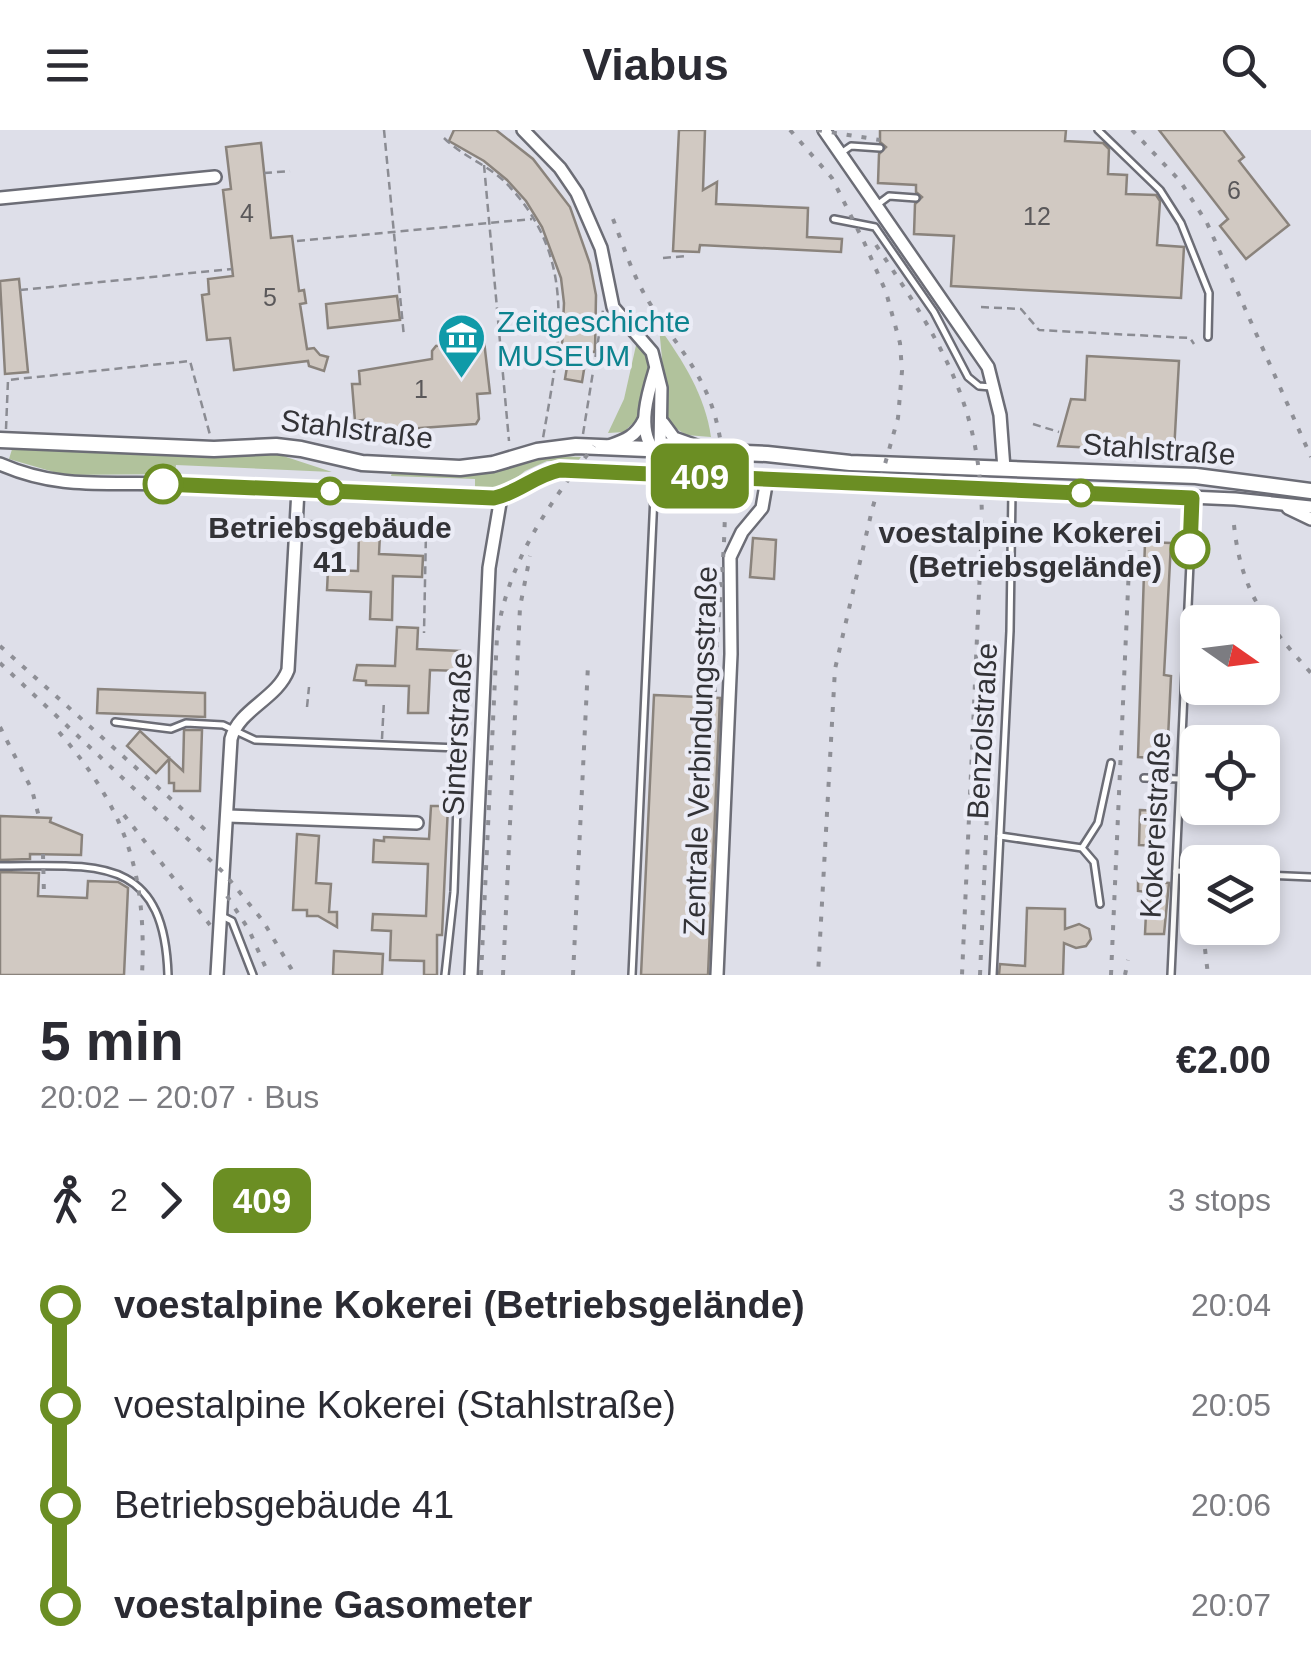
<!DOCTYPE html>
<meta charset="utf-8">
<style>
:root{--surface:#fff;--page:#f7f7f7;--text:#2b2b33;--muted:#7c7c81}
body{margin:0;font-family:Arial,sans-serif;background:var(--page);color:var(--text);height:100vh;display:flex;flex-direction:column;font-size:38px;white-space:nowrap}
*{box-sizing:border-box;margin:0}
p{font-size:32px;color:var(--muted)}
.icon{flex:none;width:55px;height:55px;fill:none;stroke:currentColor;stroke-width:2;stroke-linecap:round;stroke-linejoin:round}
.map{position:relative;height:845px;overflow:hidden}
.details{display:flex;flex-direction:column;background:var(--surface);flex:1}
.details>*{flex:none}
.badge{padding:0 20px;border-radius:15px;font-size:35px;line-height:65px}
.needle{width:65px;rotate:104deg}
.controls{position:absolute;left:1180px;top:475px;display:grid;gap:20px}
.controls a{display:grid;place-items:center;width:100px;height:100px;border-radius:15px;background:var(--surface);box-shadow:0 5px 15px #0003;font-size:50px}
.map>.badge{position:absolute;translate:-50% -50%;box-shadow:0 0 0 5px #fff}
.legs{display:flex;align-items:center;gap:15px;height:110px;padding:0 40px;font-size:32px}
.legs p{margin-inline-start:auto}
.head{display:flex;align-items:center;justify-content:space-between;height:170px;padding:0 40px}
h1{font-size:55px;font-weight:600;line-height:75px}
ul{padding:0 40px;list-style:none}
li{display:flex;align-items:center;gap:35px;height:100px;font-size:38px}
li i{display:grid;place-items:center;width:15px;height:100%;margin:0 12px;background:currentColor}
li i::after{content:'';width:25px;height:25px;margin:-12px;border:8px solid;border-radius:50%;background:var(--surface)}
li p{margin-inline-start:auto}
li:first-child i{background:linear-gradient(#0000 50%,currentColor 0)}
li:last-child i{background:linear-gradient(currentColor 50%,#0000 0)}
header{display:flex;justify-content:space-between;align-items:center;height:130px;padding:0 40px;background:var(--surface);font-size:45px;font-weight:600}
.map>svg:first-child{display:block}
.green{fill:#b1c29c}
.building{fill:#d1c9c2;stroke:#8a837c;stroke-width:2.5}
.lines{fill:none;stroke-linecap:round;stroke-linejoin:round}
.service-casing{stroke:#6c6d76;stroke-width:10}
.minor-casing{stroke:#6c6d76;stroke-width:16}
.tertiary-casing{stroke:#6c6d76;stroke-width:19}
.path{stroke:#8b8c93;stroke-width:2.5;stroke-dasharray:8 5;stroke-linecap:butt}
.service{stroke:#fff;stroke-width:5}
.minor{stroke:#fff;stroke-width:11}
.tertiary{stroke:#fff;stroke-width:14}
.rail{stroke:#8e8f96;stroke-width:4;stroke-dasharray:5 10;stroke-linecap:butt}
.line-1-casing{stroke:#fff;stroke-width:22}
.line-1{stroke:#6b8e23;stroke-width:15}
.stop-1-dot{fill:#fff;stroke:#6b8e23;stroke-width:5}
.labels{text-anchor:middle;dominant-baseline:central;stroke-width:8;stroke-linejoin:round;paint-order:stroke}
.number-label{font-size:25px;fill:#5a585a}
.culture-label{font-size:30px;fill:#0d838f;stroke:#ebecf6;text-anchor:start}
.street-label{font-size:30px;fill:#333337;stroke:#ebecf6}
.stop-label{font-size:30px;font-weight:bold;fill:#333337;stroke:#ebecf6}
</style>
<header><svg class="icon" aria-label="menu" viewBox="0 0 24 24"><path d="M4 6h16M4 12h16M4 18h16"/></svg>Viabus<svg class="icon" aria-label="search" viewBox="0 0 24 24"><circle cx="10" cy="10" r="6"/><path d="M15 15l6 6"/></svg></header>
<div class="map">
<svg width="1311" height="845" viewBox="0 0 1311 845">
<rect width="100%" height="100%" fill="#dedfe9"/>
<g class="green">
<path d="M659,197c24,34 46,68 52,110l-25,-2 -18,-12z"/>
<path d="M637,211l12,22 -12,63 -5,-2 -8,8 -16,1 16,-34z"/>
<path d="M13,316l258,6 61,20 -156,-7 -1,9 -111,1 -55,-16z"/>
<path d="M551,326l30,1 -3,4h-31l-22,10 -16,13 -12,3h-22v-8l-84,-3 1,-4 79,3z"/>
</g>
<g class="building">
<path d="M454,0h42l37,29 37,48 20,57 6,31 -1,57 -8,-1 -5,31 -17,-3 5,-30 -8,-2 2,-44 -3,-25 -19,-51 -16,-26 -19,-21 -23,-19 -35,-20z"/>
<path d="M679,0h26l-2,60 14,-8 -1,22 92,4 -1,29 35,2 -1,13 -141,-7 -1,7 -26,-1z"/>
<path d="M880,0h186l-1,11 38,2 6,6 -1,25 19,1 -1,19 30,1 4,6 -3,44 27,2 -3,51 -230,-12 3,-50 -40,-2 1,-30 7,-7 -6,-5v-7l-38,-2 1,-29 7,-7 -6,-5z"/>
<path d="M1159,0h64l21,27 -5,4 50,64 -43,34 -26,-33 8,-7z"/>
<path d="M261,13l10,95 21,-2 7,55 5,-1 2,13 -6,1 7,45 7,-1 6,7 8,2 -4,14 -15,-5 -1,-5 -74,9 -4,-32 -23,2 -5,-45 7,-1 -1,-15 25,-3 -10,-86 8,-1 -5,-42z"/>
<path d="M19,149l9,93 -23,2 -5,-93z"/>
<path d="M397,166l3,24 -72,8 -2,-24z"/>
<path d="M484,211l6,52 -13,1 2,25 -3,5 -111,8 -1,-12 -9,1 -3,-37h8l-1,-13 73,-12v-8l4,-5z"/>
<path d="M1087,226l92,5 -5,91 -116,-6 13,-47 14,1z"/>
<path d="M359,404h21l-1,20 44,2 -1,21 -29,-1 -1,44 -22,-1 1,-27 -44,-2 1,-20 30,1z"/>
<path d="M753,408l23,2 -2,39 -24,-2z"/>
<path d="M1145,412l26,1 -7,132 7,1 -4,83 -29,-2z"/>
<path d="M397,497l21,1 -1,21 43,2v20l-30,-1 -2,43h-20l1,-27 -43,-1v-4l-12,-1 3,-15 38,1z"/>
<path d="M98,559l107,4v24l-108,-4z"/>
<path d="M654,565l66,3 -12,277h-67z"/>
<path d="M184,600h18l-2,61h-26v-8h-5v-24l-13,14 -29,-27 13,-15 43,40z"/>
<path d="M431,676h17l-6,129h-5v40h-13v-14l-34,-1 1,-29 -19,-1 1,-16 53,2 2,-52 -55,-2 1,-22 10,1v-4l45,2z"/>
<path d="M1140,680l21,1 -1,35 -21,-1z"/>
<path d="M0,686l51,2 -1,4 32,13 -1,20 -51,-1v5l-30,1z"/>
<path d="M297,704l22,2 -3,47 15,1 -2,28h8v15l-19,-11h-11v-6h-14z"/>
<path d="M0,742l39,1 -1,23 49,2 1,-17 30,1 10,6 -4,87h-124z"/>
<path d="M1138,751l31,2 -5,51h-19l2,-42 -9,-1z"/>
<path d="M1027,778l38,1v20l14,-5 10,5 2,10 -5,7 -10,2 -12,-5 -1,32h-64l1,-11 25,2z"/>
<path d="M334,821l49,3 -1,21h-49z"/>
</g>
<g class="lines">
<defs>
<g id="service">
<path d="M1098,0l62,60 21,33 28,70 -1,44"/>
<path d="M841,23l10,-7 29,2"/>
<path d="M877,75l12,-9 27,2"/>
<path d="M834,89l41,8 59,85 34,65 11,9 12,1"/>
<path d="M115,592l56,7 15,-6 37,2 32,15 204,8 -5,144 -9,83"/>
<path d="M1144,648l36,1"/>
<path d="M1000,706l82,12 12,14 6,42"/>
<path d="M1082,718l16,-25 13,-60"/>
<path d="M0,736c95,0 164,-13 168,109"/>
<path d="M1176,741l22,1"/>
<path d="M1262,745l49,2"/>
<path d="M224,787l8,4 21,54"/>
<path d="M632,845l23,-501"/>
<path d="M993,845l17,-344 2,-141"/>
<path d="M1171,845l22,-477"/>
</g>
<g id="minor">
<path d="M523,0l37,38 17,25 24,55 12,59 39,45 9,36 -1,61"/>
<path d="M824,0l164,237 12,48 4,54"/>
<path d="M0,68l215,-21"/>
<path d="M663,293l11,15 31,11"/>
<path d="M609,316c17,-6 27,-10 35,-26"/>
<path d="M653,319c-16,-21 -5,-56 2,-79"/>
<path d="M0,334c62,27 108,17 173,20 104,5 209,10 313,15 28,-2 47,-23 74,-29l675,29 76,8"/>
<path d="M1288,378l23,11"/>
<path d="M228,686l189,7"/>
<path d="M217,845l14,-236c8,-30 46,-40 57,-69l10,-180"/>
<path d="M471,845l18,-407 12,-71"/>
<path d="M717,845l14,-321 -1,-97 12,-25 20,-24 5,-29"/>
</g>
<path id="tertiary" d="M0,310l214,9 62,-3 25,3 61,14 98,5 33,-4 44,-13 39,-5 191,8 83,9 346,13 115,15"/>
</defs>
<use href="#service" class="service-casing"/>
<use href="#minor" class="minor-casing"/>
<use href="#tertiary" class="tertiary-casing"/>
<g class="path">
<path d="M384,0l20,207"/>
<path d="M444,8c18,18 44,27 62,45 74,76 53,162 37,255"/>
<path d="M484,35l25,276"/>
<path d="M264,43l26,-2"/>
<path d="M297,111l235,-22"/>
<path d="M663,128l24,-2"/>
<path d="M20,160l212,-21"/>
<path d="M981,177l40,2 18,21 151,8 4,6"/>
<path d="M1033,294l26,8"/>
<path d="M6,299l2,-49 182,-19 20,74"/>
<path d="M583,304l20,-124"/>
<path d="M307,391l109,4 10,6 -2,102"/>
<path d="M307,577l2,-20"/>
<path d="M382,609l2,-39"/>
</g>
<use href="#service" class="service"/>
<use href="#minor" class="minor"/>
<use href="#tertiary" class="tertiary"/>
<g class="rail">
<path d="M790,0l42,48 32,64 22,50 14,51 2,28 -4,47 -26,92 -37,159 -17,306"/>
<path d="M817,0l63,10"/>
<path d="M1132,0l48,51 27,42 104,234"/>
<path d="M613,89c10,26 19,54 33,78 21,36 49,65 64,104 31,80 4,209 5,297"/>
<path d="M876,115c65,97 106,159 106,280l-20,450"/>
<path d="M1234,395c7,68 33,99 77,148"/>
<path d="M0,516l210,188"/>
<path d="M0,533l224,210 39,48 32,54"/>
<path d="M0,597l32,63 7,27"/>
<path d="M59,602c67,78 88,141 83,243"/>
<path d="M124,685l86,110"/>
<path d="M43,724l1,42"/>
<path d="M227,766l22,34 20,45"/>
<path d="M1205,819l3,26"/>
<path d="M481,845l16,-339c11,-75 51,-131 97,-190"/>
<path d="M503,845l17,-368 10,-51"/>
<path d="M573,845l15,-310"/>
<path d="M980,845l12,-278 -3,-57"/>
<path d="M1111,845l19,-431"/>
<path d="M1125,845l3,-15"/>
</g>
</g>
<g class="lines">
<defs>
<path id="line-1" d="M163,354l331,14c24,-5 41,-23 66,-28l632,28 -2,51"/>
</defs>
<use href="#line-1" class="line-1-casing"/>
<use href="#line-1" class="line-1"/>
</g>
<defs>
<symbol id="museum-pin" viewBox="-11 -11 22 30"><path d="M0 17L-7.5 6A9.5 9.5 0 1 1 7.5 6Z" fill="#0f9aa8" stroke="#ebecf6"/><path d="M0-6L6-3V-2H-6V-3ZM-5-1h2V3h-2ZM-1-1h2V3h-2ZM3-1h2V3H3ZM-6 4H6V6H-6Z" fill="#fff"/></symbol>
</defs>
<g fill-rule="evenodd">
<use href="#museum-pin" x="434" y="180" width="55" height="75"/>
</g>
<g class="stop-1-dot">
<circle cx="163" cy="354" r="18"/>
<circle cx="330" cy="361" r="12"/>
<circle cx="1081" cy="363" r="12"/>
<circle cx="1190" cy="419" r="18"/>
</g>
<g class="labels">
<g class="number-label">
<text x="1234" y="60">6</text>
<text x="247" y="83">4</text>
<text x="1037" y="86">12</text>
<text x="270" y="167">5</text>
<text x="421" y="259">1</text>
</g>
<g class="culture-label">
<text x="497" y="191">Zeitgeschichte<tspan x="497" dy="34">MUSEUM</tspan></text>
</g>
<g class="street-label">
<text transform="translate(357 299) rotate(7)">Stahlstraße</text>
<text transform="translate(1159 319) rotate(4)">Stahlstraße</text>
<text transform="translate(982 601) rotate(-87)">Benzolstraße</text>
<text transform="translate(457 604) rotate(-87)">Sinterstraße</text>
<text transform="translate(700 621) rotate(-88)">Zentrale Verbindungsstraße</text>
<text transform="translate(1155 695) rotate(-87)">Kokereistraße</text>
</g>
<g class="stop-label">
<text x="330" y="397">Betriebsgebäude<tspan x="330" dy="34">41</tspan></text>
<text x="1162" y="402" text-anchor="end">voestalpine Kokerei<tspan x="1162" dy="34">(Betriebsgelände)</tspan></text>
</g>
</g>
</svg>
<div class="controls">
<a><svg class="needle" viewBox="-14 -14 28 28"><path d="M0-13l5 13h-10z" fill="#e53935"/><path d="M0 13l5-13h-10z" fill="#7c7c81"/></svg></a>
<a><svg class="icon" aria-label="locate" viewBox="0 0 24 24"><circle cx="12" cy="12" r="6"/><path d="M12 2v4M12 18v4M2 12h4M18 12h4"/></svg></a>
<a><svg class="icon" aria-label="layers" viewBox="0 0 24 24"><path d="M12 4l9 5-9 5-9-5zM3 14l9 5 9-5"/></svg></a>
</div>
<b class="badge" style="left:700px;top:346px;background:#6b8e23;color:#fff">409</b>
</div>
<section class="details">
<div class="head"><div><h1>5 min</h1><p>20:02 – 20:07 · Bus</p></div><b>€2.00</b></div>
<div class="legs"><svg class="icon" aria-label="walk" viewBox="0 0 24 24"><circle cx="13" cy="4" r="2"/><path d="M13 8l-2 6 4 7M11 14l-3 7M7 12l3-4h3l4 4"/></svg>2<svg class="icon" aria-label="forward" viewBox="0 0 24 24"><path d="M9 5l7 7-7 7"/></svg><b class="badge" style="background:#6b8e23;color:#fff">409</b><p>3 stops</p></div>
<ul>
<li><i style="color:#6b8e23"></i><b>voestalpine Kokerei (Betriebsgelände)</b><p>20:04</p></li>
<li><i style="color:#6b8e23"></i><span>voestalpine Kokerei (Stahlstraße)</span><p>20:05</p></li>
<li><i style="color:#6b8e23"></i><span>Betriebsgebäude 41</span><p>20:06</p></li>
<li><i style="color:#6b8e23"></i><b>voestalpine Gasometer</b><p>20:07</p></li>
</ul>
</section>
